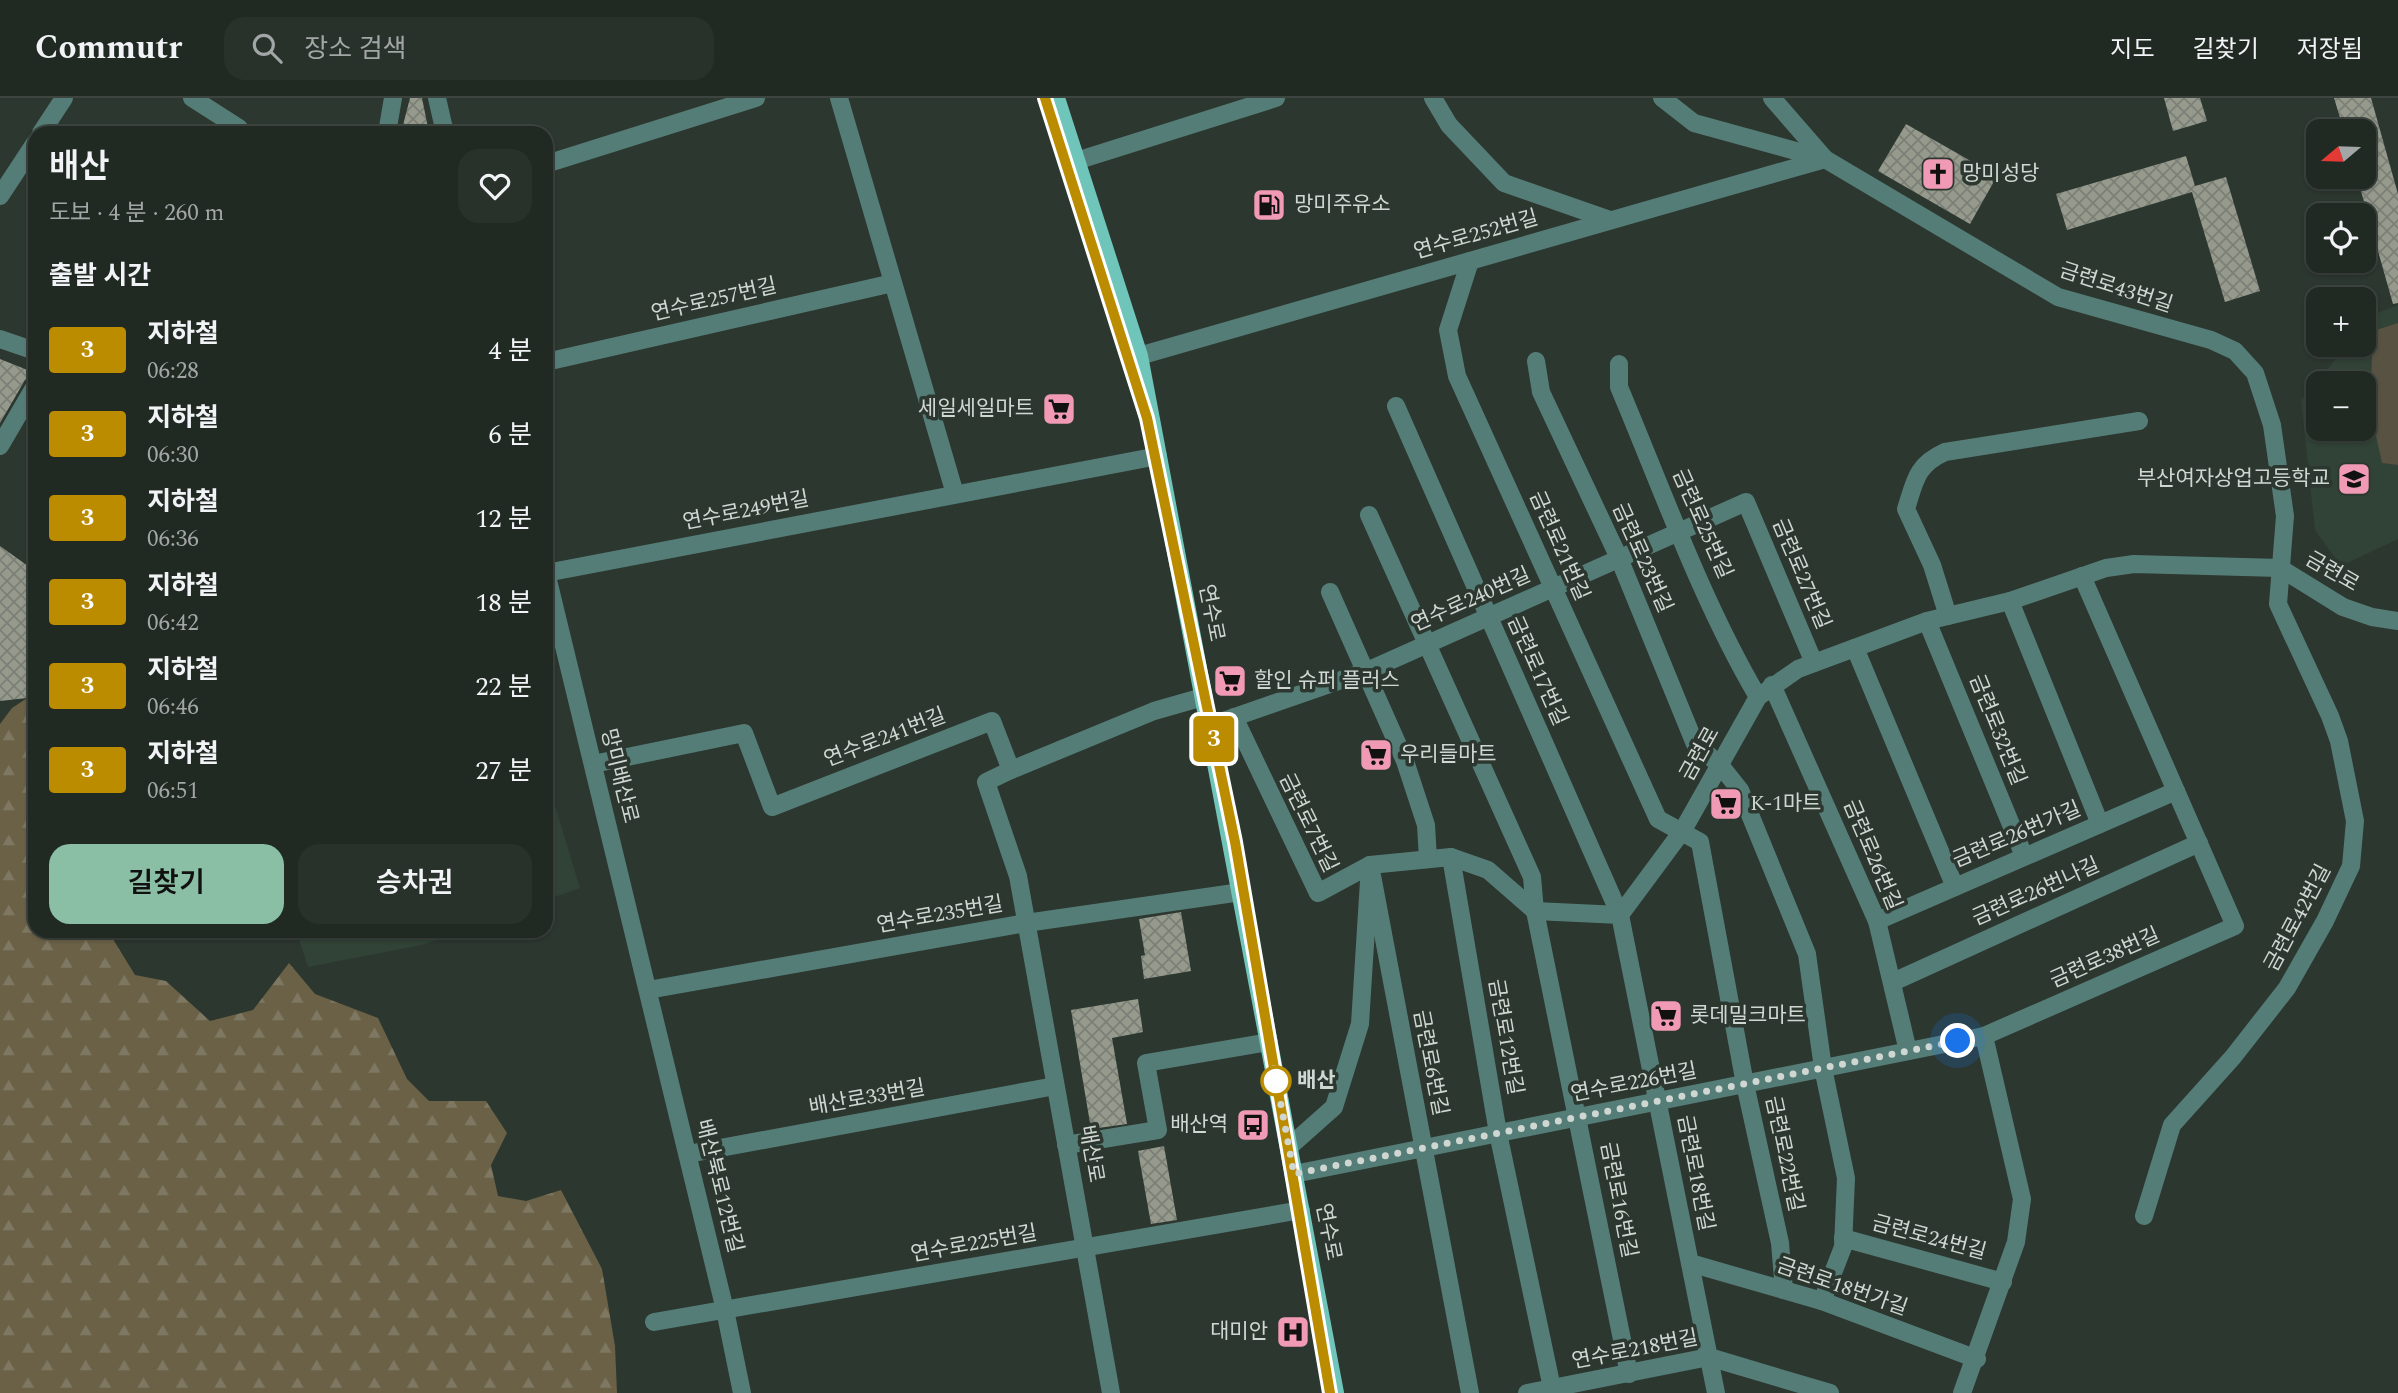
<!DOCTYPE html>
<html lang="ko">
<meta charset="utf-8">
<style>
:root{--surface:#212923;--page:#29312b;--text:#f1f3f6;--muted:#a2a6a6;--line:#3e4541;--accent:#8abfa5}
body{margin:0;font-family:Spectral,"Noto Sans KR",serif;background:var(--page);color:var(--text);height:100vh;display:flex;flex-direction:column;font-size:26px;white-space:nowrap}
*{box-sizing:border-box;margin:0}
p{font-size:23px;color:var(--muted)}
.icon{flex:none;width:38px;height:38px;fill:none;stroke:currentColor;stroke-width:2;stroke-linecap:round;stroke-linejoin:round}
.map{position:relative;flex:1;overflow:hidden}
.details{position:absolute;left:28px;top:28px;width:525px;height:812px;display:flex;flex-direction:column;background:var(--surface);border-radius:21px;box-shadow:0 2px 5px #0004,0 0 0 2px var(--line)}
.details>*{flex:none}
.badge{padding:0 14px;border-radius:5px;font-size:24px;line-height:46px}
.needle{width:46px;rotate:251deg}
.tools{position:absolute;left:2306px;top:21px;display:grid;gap:14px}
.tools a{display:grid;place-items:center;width:70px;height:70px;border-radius:14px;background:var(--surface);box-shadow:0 2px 5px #0004,0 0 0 2px var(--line);font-size:35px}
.you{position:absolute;width:35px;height:35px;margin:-18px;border:5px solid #fff;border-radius:50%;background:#1a73e8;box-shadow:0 0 0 10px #1a73e833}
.map>.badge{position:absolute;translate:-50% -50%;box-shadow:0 0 0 4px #fff}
h2{padding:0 21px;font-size:26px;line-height:63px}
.round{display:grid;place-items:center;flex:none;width:74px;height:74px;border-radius:21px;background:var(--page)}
.head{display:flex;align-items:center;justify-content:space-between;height:119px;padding:0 21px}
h1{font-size:33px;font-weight:600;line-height:52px}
.button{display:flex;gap:14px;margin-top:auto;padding:14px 21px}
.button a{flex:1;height:80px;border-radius:21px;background:var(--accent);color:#111;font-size:28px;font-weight:600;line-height:80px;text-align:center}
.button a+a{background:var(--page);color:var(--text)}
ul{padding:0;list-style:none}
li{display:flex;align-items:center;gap:21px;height:84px;padding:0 21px}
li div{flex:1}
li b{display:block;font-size:26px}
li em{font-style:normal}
li .badge{min-width:77px;font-weight:700;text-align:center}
header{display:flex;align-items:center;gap:42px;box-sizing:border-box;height:98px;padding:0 35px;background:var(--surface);border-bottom:2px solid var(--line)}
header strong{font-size:33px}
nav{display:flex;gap:38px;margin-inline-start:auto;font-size:24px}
.search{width:490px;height:63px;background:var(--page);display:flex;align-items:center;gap:18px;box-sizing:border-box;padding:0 24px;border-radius:21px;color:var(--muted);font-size:26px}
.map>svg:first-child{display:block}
.built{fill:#314236;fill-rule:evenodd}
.green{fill:#575242}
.forest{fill:url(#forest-firs)}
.building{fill:url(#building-cross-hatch)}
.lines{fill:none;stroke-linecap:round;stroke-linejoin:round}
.minor{stroke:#557d77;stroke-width:18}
.major{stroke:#6fc5b9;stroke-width:18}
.line-casing{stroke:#fff;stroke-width:16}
.line{stroke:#bb8c00;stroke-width:10}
.walk{stroke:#d0d7d2;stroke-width:7;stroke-dasharray:0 12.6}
.stop-dot{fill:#fff;stroke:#bb8c00;stroke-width:3.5}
.labels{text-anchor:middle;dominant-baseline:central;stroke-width:7;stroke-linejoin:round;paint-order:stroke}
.poi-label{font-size:21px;fill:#d0d7d2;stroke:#2c372f;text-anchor:start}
.street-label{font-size:21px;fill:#d0d7d2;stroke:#2c372f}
.stop-label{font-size:21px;font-weight:bold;fill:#d0d7d2;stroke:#2c372f;text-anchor:start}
</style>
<header>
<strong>Commutr</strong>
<div class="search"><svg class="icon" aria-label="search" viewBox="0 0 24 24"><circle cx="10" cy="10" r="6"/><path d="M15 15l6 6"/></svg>장소 검색</div>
<nav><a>지도</a><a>길찾기</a><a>저장됨</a></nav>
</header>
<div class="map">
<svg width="2398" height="1295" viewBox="0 0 2398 1295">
<defs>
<pattern id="forest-firs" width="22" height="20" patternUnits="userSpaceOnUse" patternTransform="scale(1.75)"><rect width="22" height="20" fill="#6a6147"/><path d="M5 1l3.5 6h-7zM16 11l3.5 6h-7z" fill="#7e7761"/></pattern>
<pattern id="building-cross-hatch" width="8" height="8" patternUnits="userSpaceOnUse" patternTransform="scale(1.75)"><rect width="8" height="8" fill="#959a8d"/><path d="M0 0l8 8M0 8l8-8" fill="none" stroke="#7b7f76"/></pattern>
</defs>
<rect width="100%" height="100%" fill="#2c372f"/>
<g class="built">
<path d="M2398,207v234l-57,27 -26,-36 -14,-130 47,-55h16v-19l9,-11zM2319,285h45v46h-45z"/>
<path d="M546,678l34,112 -34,12z"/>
<path d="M296,833h164l-38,14 -114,22z"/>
</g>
<path class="green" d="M2398,225v142l-16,-2 -12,-55 3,-77z"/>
<path class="forest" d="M35,595v238h73l27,44 31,6 44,40 43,-11 36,-47 26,31 63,24 29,61 22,22h57l21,32 -16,32 7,31 28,5 35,-11 41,79 13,77 2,47h-617v-669l12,-16z"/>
<g class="building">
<path d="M410,0h12l7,35h-28z"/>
<path d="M2164,0h36l7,23 -34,10z"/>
<path d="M2334,0h37l27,96v109l-5,1 -36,-127h7v-46h-20z"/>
<path d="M1906,26l91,52 -27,48 -92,-53z"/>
<path d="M2186,58l9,30 31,-9 34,114 -35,11 -33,-110 -125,38 -11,-36z"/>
<path d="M0,261l35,14 -10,7 -25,43z"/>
<path d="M0,448l35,25v122l-8,5 -27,3z"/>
<path d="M1181,814l10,59 -47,8 -3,-23 4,-1 -6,-36z"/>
<path d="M1138,901l5,33 -31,6 15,86 -36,5 -20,-119z"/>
<path d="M1164,1048l13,74 -26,4 -13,-73z"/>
</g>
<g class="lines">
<g class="minor">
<path d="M192,0l47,30"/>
<path d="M437,0l8,35"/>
<path d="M839,0l116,396"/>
<path d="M1433,0l16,27 55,58 106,37"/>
<path d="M1662,0l32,25 131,36"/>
<path d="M1772,0l53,61 233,138 153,43 24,11 20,22 17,52 13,91 -7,88 52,112 9,25 16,80 -4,45 -26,55 -38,67 -54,69 -61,68 -28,91"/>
<path d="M41,35l23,-35"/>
<path d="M387,35l6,-35"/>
<path d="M1076,63l200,-63"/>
<path d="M546,66l210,-66"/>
<path d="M0,98l35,-53"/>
<path d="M1470,163l-22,69 9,46 201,443 42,23 45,242 35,159 4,47"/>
<path d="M0,241l35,12"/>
<path d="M1139,258l686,-197"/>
<path d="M1536,263l5,31 78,166 76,186 25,21 20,25 67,164 16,114 23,110 -3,69 -21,54"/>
<path d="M546,264l347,-79"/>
<path d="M1619,266v23c43,102 83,215 139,310"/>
<path d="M1396,308l224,509 96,478"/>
<path d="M0,348l35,-60"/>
<path d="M1369,417l163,362 3,34 94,463"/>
<path d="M546,474l179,738 17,83"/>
<path d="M546,475l612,-117"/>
<path d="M1330,494l75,169 21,64 2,34"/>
<path d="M2010,503l90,223"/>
<path d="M1948,518l-16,-51 -26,-56c9,-28 10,-44 39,-57l194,-31"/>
<path d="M1927,523l97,235"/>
<path d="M1855,550l100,239"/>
<path d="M1772,587l105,236 31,130"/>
<path d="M1234,619l84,176 52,-28 100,528"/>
<path d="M1209,628l158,-55 379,-169 68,161"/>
<path d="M593,666l151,-31 28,74 220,-86 19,49 143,-59 49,-14"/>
<path d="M1011,672l-25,12 32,94 93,517"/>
<path d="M1451,759l47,276 54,255"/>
<path d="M1877,823l299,-130"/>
<path d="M1893,884l306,-139"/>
<path d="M648,892l378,-67 215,-31"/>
<path d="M1066,1047l92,-15 -12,-67 123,-21"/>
<path d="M1289,1049l45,-40 26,-83 10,-159 81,-8 37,13 47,41 85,4 63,-85 75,-133 40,-28 129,-48 83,-20 96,-33 28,-4 146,4 63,39 29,10 26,4"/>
<path d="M688,1056l367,-68"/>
<path d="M1294,1076l690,-138"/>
<path d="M1843,1140l160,44"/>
<path d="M1690,1165l132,38 155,58"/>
<path d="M654,1224l647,-112"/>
<path d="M1527,1295l182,-36 121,36"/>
<path d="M1962,1295l54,-151 6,-43 -38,-163 251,-110 -153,-350"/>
</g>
<path class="major" d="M1056,0l83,258 196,1037"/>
</g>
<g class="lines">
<defs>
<path id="line" d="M1045,0l102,320 88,424 95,551"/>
</defs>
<use href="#line" class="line-casing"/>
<use href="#line" class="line"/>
<path class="walk" d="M1276,983l-2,-13 20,106 664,-133"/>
</g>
<defs>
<symbol id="church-square" viewBox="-11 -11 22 22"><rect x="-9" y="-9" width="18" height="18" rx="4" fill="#f09ab5" stroke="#2c372f"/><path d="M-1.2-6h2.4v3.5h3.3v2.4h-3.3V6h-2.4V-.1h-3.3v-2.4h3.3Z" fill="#111"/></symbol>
<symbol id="fuel-square" viewBox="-11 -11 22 22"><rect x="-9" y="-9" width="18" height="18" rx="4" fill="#f09ab5" stroke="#2c372f"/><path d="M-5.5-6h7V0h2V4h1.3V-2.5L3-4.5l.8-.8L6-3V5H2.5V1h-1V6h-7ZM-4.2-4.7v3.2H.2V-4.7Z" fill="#111"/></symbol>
<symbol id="supermarket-square" viewBox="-11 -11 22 22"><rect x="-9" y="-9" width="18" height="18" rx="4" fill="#f09ab5" stroke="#2c372f"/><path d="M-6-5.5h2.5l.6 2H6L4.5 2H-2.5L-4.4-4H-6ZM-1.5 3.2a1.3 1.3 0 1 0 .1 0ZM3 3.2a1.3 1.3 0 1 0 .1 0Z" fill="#111"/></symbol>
<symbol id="school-square" viewBox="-11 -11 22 22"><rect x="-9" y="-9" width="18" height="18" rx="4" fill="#f09ab5" stroke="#2c372f"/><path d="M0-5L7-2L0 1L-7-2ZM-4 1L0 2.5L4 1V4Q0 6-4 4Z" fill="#111"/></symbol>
<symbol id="bus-square" viewBox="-11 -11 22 22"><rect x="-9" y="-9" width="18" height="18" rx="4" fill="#f09ab5" stroke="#2c372f"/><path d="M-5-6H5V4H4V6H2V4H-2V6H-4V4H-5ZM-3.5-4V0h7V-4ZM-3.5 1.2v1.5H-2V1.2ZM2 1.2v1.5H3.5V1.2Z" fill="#111"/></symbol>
<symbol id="hospital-square" viewBox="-11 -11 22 22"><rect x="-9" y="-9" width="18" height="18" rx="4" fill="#f09ab5" stroke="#2c372f"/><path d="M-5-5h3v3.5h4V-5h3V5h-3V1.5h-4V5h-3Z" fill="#111"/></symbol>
</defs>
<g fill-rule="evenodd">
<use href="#church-square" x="1919" y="57" width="38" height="38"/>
<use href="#fuel-square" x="1250" y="88" width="38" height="38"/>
<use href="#supermarket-square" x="1040" y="292" width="38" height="38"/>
<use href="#school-square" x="2335" y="362" width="38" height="38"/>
<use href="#supermarket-square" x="1211" y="564" width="38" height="38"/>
<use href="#supermarket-square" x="1357" y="638" width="38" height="38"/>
<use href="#supermarket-square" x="1707" y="687" width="38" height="38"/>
<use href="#supermarket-square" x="1647" y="899" width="38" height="38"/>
<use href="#bus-square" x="1234" y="1008" width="38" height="38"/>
<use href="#hospital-square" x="1274" y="1215" width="38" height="38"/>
</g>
<circle class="stop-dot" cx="1276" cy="983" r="14"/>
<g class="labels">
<g class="poi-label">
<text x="1962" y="76">망미성당</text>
<text x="1294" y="107">망미주유소</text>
<text x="1034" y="311" text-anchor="end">세일세일마트</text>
<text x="2330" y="381" text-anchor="end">부산여자상업고등학교</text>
<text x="1254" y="583">할인 슈퍼 플러스</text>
<text x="1400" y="657">우리들마트</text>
<text x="1750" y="706">K-1마트</text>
<text x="1690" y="918">롯데밀크마트</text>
<text x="1228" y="1027" text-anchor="end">배산역</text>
<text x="1268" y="1234" text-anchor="end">대미안</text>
</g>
<g class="street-label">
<text transform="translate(1476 137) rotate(-16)">연수로252번길</text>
<text transform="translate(2116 190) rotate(18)">금련로43번길</text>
<text transform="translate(714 202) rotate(-13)">연수로257번길</text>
<text transform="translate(746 413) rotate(-11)">연수로249번길</text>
<text transform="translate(1702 426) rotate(66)">금련로25번길</text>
<text transform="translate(1559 448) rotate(66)">금련로21번길</text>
<text transform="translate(1642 460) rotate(66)">금련로23번길</text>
<text transform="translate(2332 474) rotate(30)">금련로</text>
<text transform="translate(1801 476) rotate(67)">금련로27번길</text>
<text transform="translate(1471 502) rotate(-24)">연수로240번길</text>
<text transform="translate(1211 515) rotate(79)">연수로</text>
<text transform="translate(1537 573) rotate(66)">금련로17번길</text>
<text transform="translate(1997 632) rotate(68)">금련로32번길</text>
<text transform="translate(885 640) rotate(-21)">연수로241번길</text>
<text transform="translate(1700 656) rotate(-61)">금련로</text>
<text transform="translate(619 678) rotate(76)">망미배산로</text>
<text transform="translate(1308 725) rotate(64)">금련로7번길</text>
<text transform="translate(2017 737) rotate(-23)">금련로26번가길</text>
<text transform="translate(1872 757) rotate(67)">금련로26번길</text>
<text transform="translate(2036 794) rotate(-24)">금련로26번나길</text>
<text transform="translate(940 817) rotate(-10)">연수로235번길</text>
<text transform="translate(2298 820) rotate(-62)">금련로42번길</text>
<text transform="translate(2105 860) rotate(-24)">금련로38번길</text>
<text transform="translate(1505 939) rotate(80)">금련로12번길</text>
<text transform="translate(1430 965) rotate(79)">금련로6번길</text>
<text transform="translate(1634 985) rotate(-11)">연수로226번길</text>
<text transform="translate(867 1000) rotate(-10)">배산로33번길</text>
<text transform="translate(1091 1056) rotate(80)">배산로</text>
<text transform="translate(1784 1056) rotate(78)">금련로22번길</text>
<text transform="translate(1695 1075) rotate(79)">금련로18번길</text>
<text transform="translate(719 1088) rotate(76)">배산북로12번길</text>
<text transform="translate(1618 1102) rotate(79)">금련로16번길</text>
<text transform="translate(1328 1134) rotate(79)">연수로</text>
<text transform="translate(1929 1140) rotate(15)">금련로24번길</text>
<text transform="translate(974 1146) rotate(-10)">연수로225번길</text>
<text transform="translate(1842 1189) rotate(19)">금련로18번가길</text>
<text transform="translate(1635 1252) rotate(-11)">연수로218번길</text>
</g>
<g class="stop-label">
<text x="1297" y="983">배산</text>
</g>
</g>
</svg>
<div class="tools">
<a><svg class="needle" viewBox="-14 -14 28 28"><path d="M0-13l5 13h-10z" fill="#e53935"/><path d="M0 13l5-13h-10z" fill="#a2a6a6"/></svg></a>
<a><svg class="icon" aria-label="locate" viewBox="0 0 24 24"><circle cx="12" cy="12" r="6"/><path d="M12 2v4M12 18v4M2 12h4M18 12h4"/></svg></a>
<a>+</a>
<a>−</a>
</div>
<div class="you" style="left:1958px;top:943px"></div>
<b class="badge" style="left:1214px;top:641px;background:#bb8c00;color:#fff">3</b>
<section class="details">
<div class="head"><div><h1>배산</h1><p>도보 · 4 분 · 260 m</p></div><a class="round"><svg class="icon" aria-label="heart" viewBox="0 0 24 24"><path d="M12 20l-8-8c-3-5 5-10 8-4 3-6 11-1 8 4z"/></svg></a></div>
<h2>출발 시간</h2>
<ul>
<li><span class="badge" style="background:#bb8c00;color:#fff">3</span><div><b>지하철</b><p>06:28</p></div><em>4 분</em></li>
<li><span class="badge" style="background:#bb8c00;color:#fff">3</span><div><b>지하철</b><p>06:30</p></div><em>6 분</em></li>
<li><span class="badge" style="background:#bb8c00;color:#fff">3</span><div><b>지하철</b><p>06:36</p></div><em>12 분</em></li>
<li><span class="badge" style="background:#bb8c00;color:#fff">3</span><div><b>지하철</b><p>06:42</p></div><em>18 분</em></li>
<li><span class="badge" style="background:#bb8c00;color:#fff">3</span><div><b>지하철</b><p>06:46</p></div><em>22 분</em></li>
<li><span class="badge" style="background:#bb8c00;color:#fff">3</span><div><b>지하철</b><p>06:51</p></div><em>27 분</em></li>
</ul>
<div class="button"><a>길찾기</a><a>승차권</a></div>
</section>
</div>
